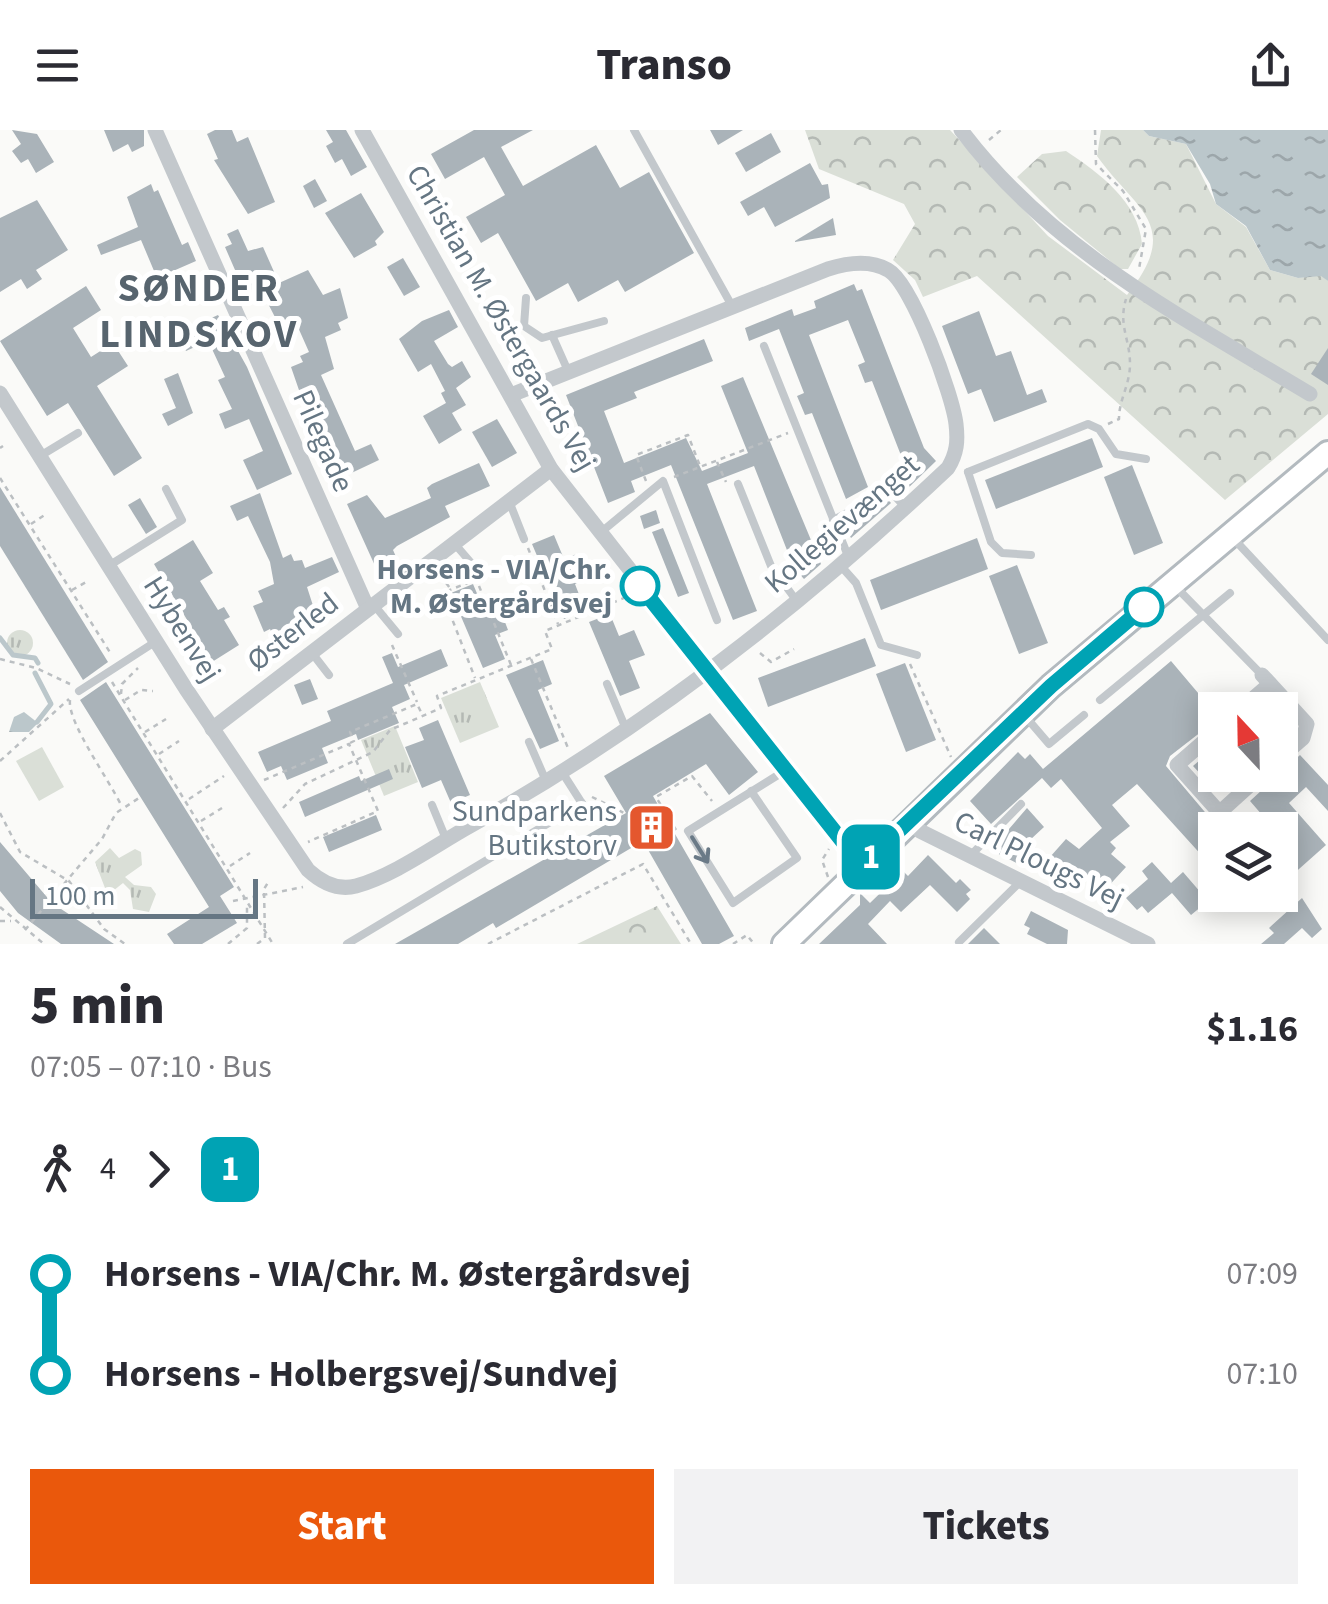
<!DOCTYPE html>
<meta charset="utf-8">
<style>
:root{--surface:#fff;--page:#f2f2f3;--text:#2b2b33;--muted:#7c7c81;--accent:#ea580c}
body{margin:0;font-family:"Source Sans 3",sans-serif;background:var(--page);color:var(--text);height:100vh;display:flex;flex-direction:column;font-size:38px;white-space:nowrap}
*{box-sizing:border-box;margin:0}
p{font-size:32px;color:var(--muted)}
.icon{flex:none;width:55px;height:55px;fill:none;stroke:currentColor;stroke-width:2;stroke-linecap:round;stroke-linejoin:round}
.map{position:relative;height:814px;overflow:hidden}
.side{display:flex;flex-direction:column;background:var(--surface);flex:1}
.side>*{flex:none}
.badge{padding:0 20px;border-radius:15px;font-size:35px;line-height:65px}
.needle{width:65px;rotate:338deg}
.buttons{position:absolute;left:1198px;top:562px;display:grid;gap:20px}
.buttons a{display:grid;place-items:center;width:100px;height:100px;border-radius:0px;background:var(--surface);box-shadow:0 5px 25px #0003;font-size:50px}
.scale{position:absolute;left:30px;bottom:25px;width:228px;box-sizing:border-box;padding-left:10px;border:5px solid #657683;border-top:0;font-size:28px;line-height:35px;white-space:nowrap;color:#657683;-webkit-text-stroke:8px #fff;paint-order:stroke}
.map>.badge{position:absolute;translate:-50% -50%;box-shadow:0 0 0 5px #fff}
.legs{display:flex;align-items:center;gap:15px;height:110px;padding:0 30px;font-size:32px}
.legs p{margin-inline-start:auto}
.overview{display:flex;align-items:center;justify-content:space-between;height:170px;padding:0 30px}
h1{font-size:55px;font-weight:800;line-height:75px}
.cta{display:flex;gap:20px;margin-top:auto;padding:20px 30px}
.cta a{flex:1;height:115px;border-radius:0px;background:var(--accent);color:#fff;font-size:40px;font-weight:800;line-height:115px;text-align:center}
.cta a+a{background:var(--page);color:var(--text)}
ul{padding:0 30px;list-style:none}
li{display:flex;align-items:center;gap:35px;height:100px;font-size:38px}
li i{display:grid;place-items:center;width:15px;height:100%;margin:0 12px;background:currentColor}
li i::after{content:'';width:25px;height:25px;margin:-12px;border:8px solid;border-radius:50%;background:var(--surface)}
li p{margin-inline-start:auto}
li:first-child i{background:linear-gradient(#0000 50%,currentColor 0)}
li:last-child i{background:linear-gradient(currentColor 50%,#0000 0)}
header{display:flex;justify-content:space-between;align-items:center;height:130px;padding:0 30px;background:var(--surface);font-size:45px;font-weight:800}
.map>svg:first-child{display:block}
.grass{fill:url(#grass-tufts)}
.forest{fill:url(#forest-crowns)}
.pitch{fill:#dadfd7}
.water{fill:url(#water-ripples)}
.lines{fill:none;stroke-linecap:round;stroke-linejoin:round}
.stream{stroke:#bbc7cb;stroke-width:5}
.building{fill:#aab3b9}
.secondary-casing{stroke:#b3babf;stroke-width:28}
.path{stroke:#bbbfc2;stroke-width:2.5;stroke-dasharray:5 5;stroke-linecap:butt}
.service{stroke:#c3c8cc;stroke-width:8}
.minor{stroke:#c3c8cc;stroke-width:15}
.secondary{stroke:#fff;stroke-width:22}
.oneway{stroke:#6a7a87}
.line-1-casing{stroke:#fff;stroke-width:22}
.line-1{stroke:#00a3b4;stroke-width:15}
.stop-1-dot{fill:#fff;stroke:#00a3b4;stroke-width:5}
.labels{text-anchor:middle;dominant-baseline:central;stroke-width:10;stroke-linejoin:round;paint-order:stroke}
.street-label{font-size:30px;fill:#657683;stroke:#fff}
.stop-label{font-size:30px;font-weight:bold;fill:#657683;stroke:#fff;text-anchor:end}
.poi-label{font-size:30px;fill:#657683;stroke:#fff;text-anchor:end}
.district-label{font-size:40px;font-weight:bold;letter-spacing:2.5px;fill:#57646e;stroke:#fff}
</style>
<header><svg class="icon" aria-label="menu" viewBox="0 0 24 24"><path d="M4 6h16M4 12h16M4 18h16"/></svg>Transo<svg class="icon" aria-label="share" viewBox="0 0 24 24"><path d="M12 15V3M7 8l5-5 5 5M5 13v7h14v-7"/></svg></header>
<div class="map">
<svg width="1328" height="814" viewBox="0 0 1328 814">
<defs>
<pattern id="grass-tufts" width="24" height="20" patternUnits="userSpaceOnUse" patternTransform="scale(2.5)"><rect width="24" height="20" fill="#dadfd7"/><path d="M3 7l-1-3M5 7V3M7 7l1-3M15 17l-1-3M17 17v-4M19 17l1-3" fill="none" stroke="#b4b9b4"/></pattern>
<pattern id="forest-crowns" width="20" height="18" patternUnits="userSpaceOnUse" patternTransform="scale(2.5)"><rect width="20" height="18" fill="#dadfd7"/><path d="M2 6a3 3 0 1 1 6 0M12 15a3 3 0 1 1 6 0" fill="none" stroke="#b4b9b4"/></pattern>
<pattern id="water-ripples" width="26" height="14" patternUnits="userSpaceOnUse" patternTransform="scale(2.5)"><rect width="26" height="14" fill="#bbc7cb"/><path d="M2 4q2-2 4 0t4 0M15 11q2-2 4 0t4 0" fill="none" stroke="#9ca6aa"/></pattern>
</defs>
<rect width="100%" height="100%" fill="#fafaf8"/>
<g class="grass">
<circle cx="20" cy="513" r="13"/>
<path d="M480,552l19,45 -39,16 -19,-45z"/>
<path d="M395,596l23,56 -34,14 -23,-56z"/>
<path d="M110,718l9,10 16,-9 6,3 1,13 -17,12 9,8 17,2 5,7 -7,18 -16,-3 -3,-19 -7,-7 -10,8 -8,-3 -10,-26z"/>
</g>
<g class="forest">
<path d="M805,0h145l98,106 79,59c57,-71 8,-85 -30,-139l4,-26h42l6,6 37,8 30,60 30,23 24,43 28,8 23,-3 7,6v133l-103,86 -248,-224 -54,21 -8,-17 -22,-20 22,-36 -11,-20 -85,-35z"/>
<path d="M1066,21c33,22 72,50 76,93l-14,25h-8l-60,-49 -43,-43 25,-23z"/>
<path d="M657,776l24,38h-104z"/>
</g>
<path class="pitch" d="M42,617l22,40 -25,14 -23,-40z"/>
<g class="water">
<path d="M1143,0h185v151l-7,-5 -23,2 -28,-8 -24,-44 -30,-22 -6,-20 -24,-40 -37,-8z"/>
<path d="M24,582l14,11 -9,9h-20l5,-15z"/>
</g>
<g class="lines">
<g class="stream">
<path d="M0,508l13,17 22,3 3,5"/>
<path d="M35,543l16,31 -14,18"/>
</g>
</g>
<g class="building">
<path d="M12,0l25,4 17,28 -18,11 -8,-14 -7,4 -9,-12 9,-7z"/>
<path d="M104,0h40v16l-12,6 -4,-8 -15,8z"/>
<path d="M215,0h17l5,12 11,-5 27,65 -27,12 -34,-54 4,-1 -11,-25z"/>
<path d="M326,0h20l21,37 -16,9 -9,-17 -7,4 -9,-17 7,-4z"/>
<path d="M474,0h59l-32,17 22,39 73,-41 24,43 29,-16 45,81 -69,39 -7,-12 -40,22 -10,-19 -32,18 -38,-68 -17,10 -15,-26 39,-22 -21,-38 -39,22 -14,-25z"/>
<path d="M710,0h33l-25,15z"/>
<path d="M771,3l10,19 -35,20 -11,-19z"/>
<path d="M810,33l12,22 6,-1 2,14 -55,29 -11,-20 -16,9 -8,-14z"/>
<path d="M315,49l12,22 -13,7 -11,-22z"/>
<path d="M151,54l3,8 4,-2 24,55 6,-3 8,19 -39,17 -16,-38 -40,15 -4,-10 41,-18 -11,-30z"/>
<path d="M361,63l23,39 -9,9 2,4 -23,13 -29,-45z"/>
<path d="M37,70l31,50 -32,20 6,9 -15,10 -6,-10 -21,13v-74z"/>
<path d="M833,88l3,17 -41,7v-1z"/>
<path d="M238,99l10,22 15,-4 16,36 29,-13 15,25 17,-7 8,30 -10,5 3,7 -16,7 9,32 -13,6 34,76 16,-7 8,16 -34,16 -27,-61 -9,4 -18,-52 12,-5 -3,-6 9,-4 -16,-36 -15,7 -19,-37 -12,6 -5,-6 -17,-39 7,-3 -5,-10z"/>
<path d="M403,128l17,29 -16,9 -17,-29z"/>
<path d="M854,154l3,7 5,-2 62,159 12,13 -33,32 -9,-9 20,-17 1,-7 -6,-5 -7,3 -30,-77 -7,2 -7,-18 7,-3 -17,-42 -39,15 59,152 -22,12 -34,-86 -7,2 -8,-19 7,-3 -25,-64 -30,12 -4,-13 47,-19 2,7 22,-8 -2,-7z"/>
<path d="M86,156l15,24 -28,18 18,29 22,-14 15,23 -31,20 45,72 -28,18 -46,-73 -21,13 -47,-75z"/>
<path d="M449,180l9,17 -24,14 14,23 4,3 10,-6 9,16 -15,11 10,17 -14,8 10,17 -23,14 -16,-28 23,-13 -5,-10 4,-2 -14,-27 -13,8 -19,-33 23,-18z"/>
<path d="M979,181l17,45 15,-5 16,44 15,-6 5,13 -53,20 -13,-33 -13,5 -26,-68z"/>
<path d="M218,185l29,52 45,107 -35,16 -14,-30 20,-9 -14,-32 -24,10 -6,-15 13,-5 -14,-29 7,-3 -13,-28 -4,-8 -22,10 -8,-18z"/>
<path d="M704,209l9,22 -79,31 3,6 -33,13 20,52 62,-25 16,33 46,-18 -27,-67 22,-9 78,187 -17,15 -10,-11 -40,-102 -47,18 50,127 -24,9 -62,-155 -40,16 4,11 -27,11 -42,-108z"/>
<path d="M1328,218v37l-17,-11z"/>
<path d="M178,243l15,40 -25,13 -6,-12 14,-6 -12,-29z"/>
<path d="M497,289l20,34 -25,14 -20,-35z"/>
<path d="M1092,308l11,29 -107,42 -11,-29z"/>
<path d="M479,333l11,23 -45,20 5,11 -53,29 -4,4 4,9 -21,9 -29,-64 20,-9 18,23 46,-20 -4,-10 5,-4z"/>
<path d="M1132,335l31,78 -29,12 -30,-78z"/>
<path d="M0,357l108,175 -25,18 -83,-134z"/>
<path d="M260,363l23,65 8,-4 3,7 8,-1 3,8 27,-11 7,15 -32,15 10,31 -8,3 2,5 -19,8 2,4 -17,7 -7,-16 -6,3 -11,-26 10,-4 -5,-11 16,-7 -4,-22 -22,-46 -11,5 -7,-15z"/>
<path d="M883,364l8,9 -40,35 -7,-12z"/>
<path d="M140,368l17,29 -11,7 -18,-29z"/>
<path d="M656,380l4,13 -16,6 -4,-13z"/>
<path d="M663,398l26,65 -11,4 -26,-65z"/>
<path d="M554,405l10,24 15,-6 11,25 -15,6 10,26 -21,9 -32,-75z"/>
<path d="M977,408l11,31 -107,41 -11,-30z"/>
<path d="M193,410l20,33 -13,8 18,29 6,-3 6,10 -6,3 15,25 -27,17 -58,-98z"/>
<path d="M1017,435l31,78 -29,11 -30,-78z"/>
<path d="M473,454l11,26 14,-6 10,26 -13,5 10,24 -22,9 -32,-75z"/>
<path d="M610,484l9,22 15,-6 11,25 -16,6 11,27 -20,8 -31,-74z"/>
<path d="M865,508l11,28 -108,41 -10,-29z"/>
<path d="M441,519l7,17 -44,19 6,14 -18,8 7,16 -41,17 -2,-6 -34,14 6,15 -41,17 -6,-14 -14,6 -9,-20 73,-31 -4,-10 66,-28 -11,-26 10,-4 6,14z"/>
<path d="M543,530l9,24 -14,6 21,51 -19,8 -34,-74z"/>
<path d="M1171,531l44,52v8l-45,35 -4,10 49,58v46l-78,-86 -25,21 18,21 -20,16 6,6 -5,6 15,13 -22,24 -17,-16 -7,8 -5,-5 -5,6 -13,-11 5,-6 -12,-10 16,-18 13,10 23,-21 -41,-49 -10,9 -9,-10 -51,46 -21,-23 48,-49 7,7 5,-5 13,15z"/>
<path d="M905,533l31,77 -30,12 -30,-78z"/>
<path d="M310,549l8,20 -16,6 -8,-20z"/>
<path d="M106,552l128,205 -14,9 17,27 -35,21h-28l-7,-10 42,-27 -129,-207z"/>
<path d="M710,583l48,59 -29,23 -23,-31 -53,32 81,140 -15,8h-17l-59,-103 -147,87 -3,-5 -35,21h-63l231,-131 -22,-37z"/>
<path d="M438,590l32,75 -19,8 -10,-23 -19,8 -17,-41 19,-7 -5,-12z"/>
<path d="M1215,617v25l-9,8 -13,-14z"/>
<path d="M1300,625l28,30v26l-22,-24 -17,16 37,42 -36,32 4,4 -14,12v-28l15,-12 -45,-52z"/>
<path d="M389,639l4,10 -88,38 -6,-15 60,-26 2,5z"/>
<path d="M1027,678l17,19 -28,26 14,17 -39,-20z"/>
<path d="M376,685l6,15 -53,22 -6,-15z"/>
<path d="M0,712l52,61 62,41h-53l-43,-31 -18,-22z"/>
<path d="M928,725l28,28 4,-4 11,11 -5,4 4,5 -13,13 -27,-27 -29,27 -11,-11 -22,23 19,20h-68l41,-39v-12l10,10 33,-32 5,5z"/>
<path d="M1152,732l19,21 12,-11 25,29 -17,14 -19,-22 -24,20 -6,-7 -5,4 -11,-12 22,-19 -6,-8z"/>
<path d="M1237,765h34l-19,17z"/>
<path d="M1302,768l20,31 -10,9 -10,-10 -18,16h-23l13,-11 -5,-5z"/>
<path d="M1031,781l37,19 -1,14h-20l-20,-10 3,-6 -6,-3z"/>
<path d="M984,798l16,16h-32z"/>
</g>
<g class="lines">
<defs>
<path id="secondary" d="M784,814l267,-258 277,-233"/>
</defs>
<use href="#secondary" class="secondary-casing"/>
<g class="path">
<path d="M1095,0l1,34 27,27 23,38 -7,40"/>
<path d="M989,10l12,-10"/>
<path d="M1108,294l11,-5c0,-20 11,-34 11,-55 0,-25 -12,-39 -4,-65"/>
<path d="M0,318l3,-2"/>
<path d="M717,332l9,20"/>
<path d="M674,347l114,-44"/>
<path d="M0,348l111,176"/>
<path d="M646,351l-10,-26 52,-20 12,31"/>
<path d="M31,394l15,-10"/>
<path d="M528,418l30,76"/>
<path d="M440,445l10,13"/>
<path d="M470,452l-28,11 33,85"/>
<path d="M479,456l32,79"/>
<path d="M72,460l16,-9"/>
<path d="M392,515l25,57"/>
<path d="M760,523l11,9 23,-13"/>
<path d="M0,529l36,9 34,16"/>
<path d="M531,529l37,89"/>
<path d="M910,534l41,93"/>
<path d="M112,552l161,262"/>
<path d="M121,564l1,-10 16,-16"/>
<path d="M70,570c-3,22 40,81 52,107"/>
<path d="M125,570l16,-10 12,1"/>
<path d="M145,602l21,-13"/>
<path d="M350,613l4,-2 -4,-9 67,-28 6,12"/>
<path d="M159,624l20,-13"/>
<path d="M0,631l69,-62"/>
<path d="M264,650l85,-36 29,67 -70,31"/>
<path d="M592,667l32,16"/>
<path d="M189,669l35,-23"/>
<path d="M283,678l22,-24 68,-32 17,-22 51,-22 -4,-12 115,-47 -7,-18 86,-36"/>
<path d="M0,683l20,39 49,29 35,48 21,15"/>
<path d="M201,691l21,-13"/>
<path d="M676,700l-20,-33 36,-21 20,25"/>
<path d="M230,736l20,-13"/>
<path d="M828,747l-6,-17 7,-11"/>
<path d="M233,771l70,-14"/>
<path d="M0,777l44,37"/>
<path d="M0,791h11"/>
<path d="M25,800l77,-91 14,-26 23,-15"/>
<path d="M228,814l19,-16v-22"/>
<path d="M257,814l8,-6 -1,-49 5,-8"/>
<path d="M488,814l155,-80 48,80"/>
<path d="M733,814l14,-9 7,9"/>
</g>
<g class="service">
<path d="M634,0l98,176"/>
<path d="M526,168l-2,28 18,12 62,-17"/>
<path d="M552,205l16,36"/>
<path d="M764,216l84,210"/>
<path d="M40,326l38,-23"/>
<path d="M968,342l120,-48 11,5 17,25 30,5"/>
<path d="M968,342l23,70 11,11 29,2"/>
<path d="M738,354l33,82 25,34"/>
<path d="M884,354l20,22"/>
<path d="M509,371l15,38"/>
<path d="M833,390l20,-10 55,-48"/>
<path d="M600,403l63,-52 54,139"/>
<path d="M1233,408l95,102"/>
<path d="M454,413l25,29"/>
<path d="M110,435l72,-45 -16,-31"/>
<path d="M840,435l16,18 25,62 36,10"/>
<path d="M1175,456l87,89"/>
<path d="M374,475l24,29"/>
<path d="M312,523l17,22"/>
<path d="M607,554l19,45"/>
<path d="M79,561l76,-49"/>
<path d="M1100,570l130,-107"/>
<path d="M1025,586l24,28 35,-29"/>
<path d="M529,612l17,39"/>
<path d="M562,642l28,44"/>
<path d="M751,661l46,67 -64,45 -45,-72 98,-61"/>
<path d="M432,675l14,34"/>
<path d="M970,726l51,-52"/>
<path d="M959,812l61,-60"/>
<path d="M347,814l235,-141"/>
</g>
<g class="minor">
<path d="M155,0l213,479"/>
<path d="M362,0l189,339 311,397"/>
<path d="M961,0c91,121 223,188 349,264"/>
<path d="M0,263l186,296 122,181c13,12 29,21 48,16 39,-11 78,-40 114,-60 175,-97 333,-221 478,-358 9,-15 10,-27 8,-44 -3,-28 -44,-141 -68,-154 -19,-11 -41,-7 -60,-1l-317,126"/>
<path d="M1262,545l45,49 -4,14 -23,20"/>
<path d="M1240,580l30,-26"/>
<path d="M212,599l339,-260"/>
<path d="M1215,602l-38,33 58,65"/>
<path d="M1219,683l42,-38"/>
<path d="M909,690l11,11 228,113"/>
</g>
<use href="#secondary" class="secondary"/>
</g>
<defs><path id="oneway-shaft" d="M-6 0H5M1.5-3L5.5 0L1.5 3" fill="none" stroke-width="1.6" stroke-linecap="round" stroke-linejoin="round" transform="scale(2.5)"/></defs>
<use class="oneway" href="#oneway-shaft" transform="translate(700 720) rotate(58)"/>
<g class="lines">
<defs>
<path id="line-1" d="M640,456l222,280 189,-180 93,-79"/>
</defs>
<use href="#line-1" class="line-1-casing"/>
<use href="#line-1" class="line-1"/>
</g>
<defs>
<symbol id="building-square" viewBox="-11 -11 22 22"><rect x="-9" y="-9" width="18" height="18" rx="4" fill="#e4572e" stroke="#fff"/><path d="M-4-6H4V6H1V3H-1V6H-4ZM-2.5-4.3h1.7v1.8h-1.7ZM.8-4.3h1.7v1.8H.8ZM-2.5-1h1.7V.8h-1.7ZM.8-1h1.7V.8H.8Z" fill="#fff"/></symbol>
</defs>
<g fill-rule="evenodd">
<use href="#building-square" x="624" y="670" width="55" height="55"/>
</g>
<g class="stop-1-dot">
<circle cx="640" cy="456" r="18"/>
<circle cx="1144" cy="477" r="18"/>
</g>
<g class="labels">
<g class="street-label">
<text transform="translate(501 188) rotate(60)">Christian M. Østergaards Vej</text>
<text transform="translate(323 311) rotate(66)">Pilegade</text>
<text transform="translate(842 394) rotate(-41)">Kollegievænget</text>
<text transform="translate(182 499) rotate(58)">Hybenvej</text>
<text transform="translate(293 502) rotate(-38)">Østerled</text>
<text transform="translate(1039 730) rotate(26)">Carl Plougs Vej</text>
</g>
<g class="stop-label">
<text x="612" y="439">Horsens - VIA/Chr.<tspan x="612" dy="34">M. Østergårdsvej</tspan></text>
</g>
<g class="poi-label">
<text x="617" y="681">Sundparkens<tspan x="617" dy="34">Butikstorv</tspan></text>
</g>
<g class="district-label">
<text x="199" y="158">SØNDER<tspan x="199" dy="46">LINDSKOV</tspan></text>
</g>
</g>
</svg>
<div class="buttons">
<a><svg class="needle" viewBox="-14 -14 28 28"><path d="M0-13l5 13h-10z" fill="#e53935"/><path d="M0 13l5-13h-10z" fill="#7c7c81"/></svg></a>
<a><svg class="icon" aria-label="layers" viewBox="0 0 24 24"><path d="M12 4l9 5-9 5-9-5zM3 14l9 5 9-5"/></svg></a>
</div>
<div class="scale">100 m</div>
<b class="badge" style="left:871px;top:727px;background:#00a3b4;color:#fff">1</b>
</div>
<section class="side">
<div class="overview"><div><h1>5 min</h1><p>07:05 – 07:10 · Bus</p></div><b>$1.16</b></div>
<div class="legs"><svg class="icon" aria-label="walk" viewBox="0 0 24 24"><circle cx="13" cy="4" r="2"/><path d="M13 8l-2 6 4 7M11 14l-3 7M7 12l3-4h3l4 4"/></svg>4<svg class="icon" aria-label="forward" viewBox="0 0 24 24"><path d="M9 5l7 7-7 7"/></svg><b class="badge" style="background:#00a3b4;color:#fff">1</b></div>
<ul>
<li><i style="color:#00a3b4"></i><b>Horsens - VIA/Chr. M. Østergårdsvej</b><p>07:09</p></li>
<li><i style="color:#00a3b4"></i><b>Horsens - Holbergsvej/Sundvej</b><p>07:10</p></li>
</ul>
<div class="cta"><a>Start</a><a>Tickets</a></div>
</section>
